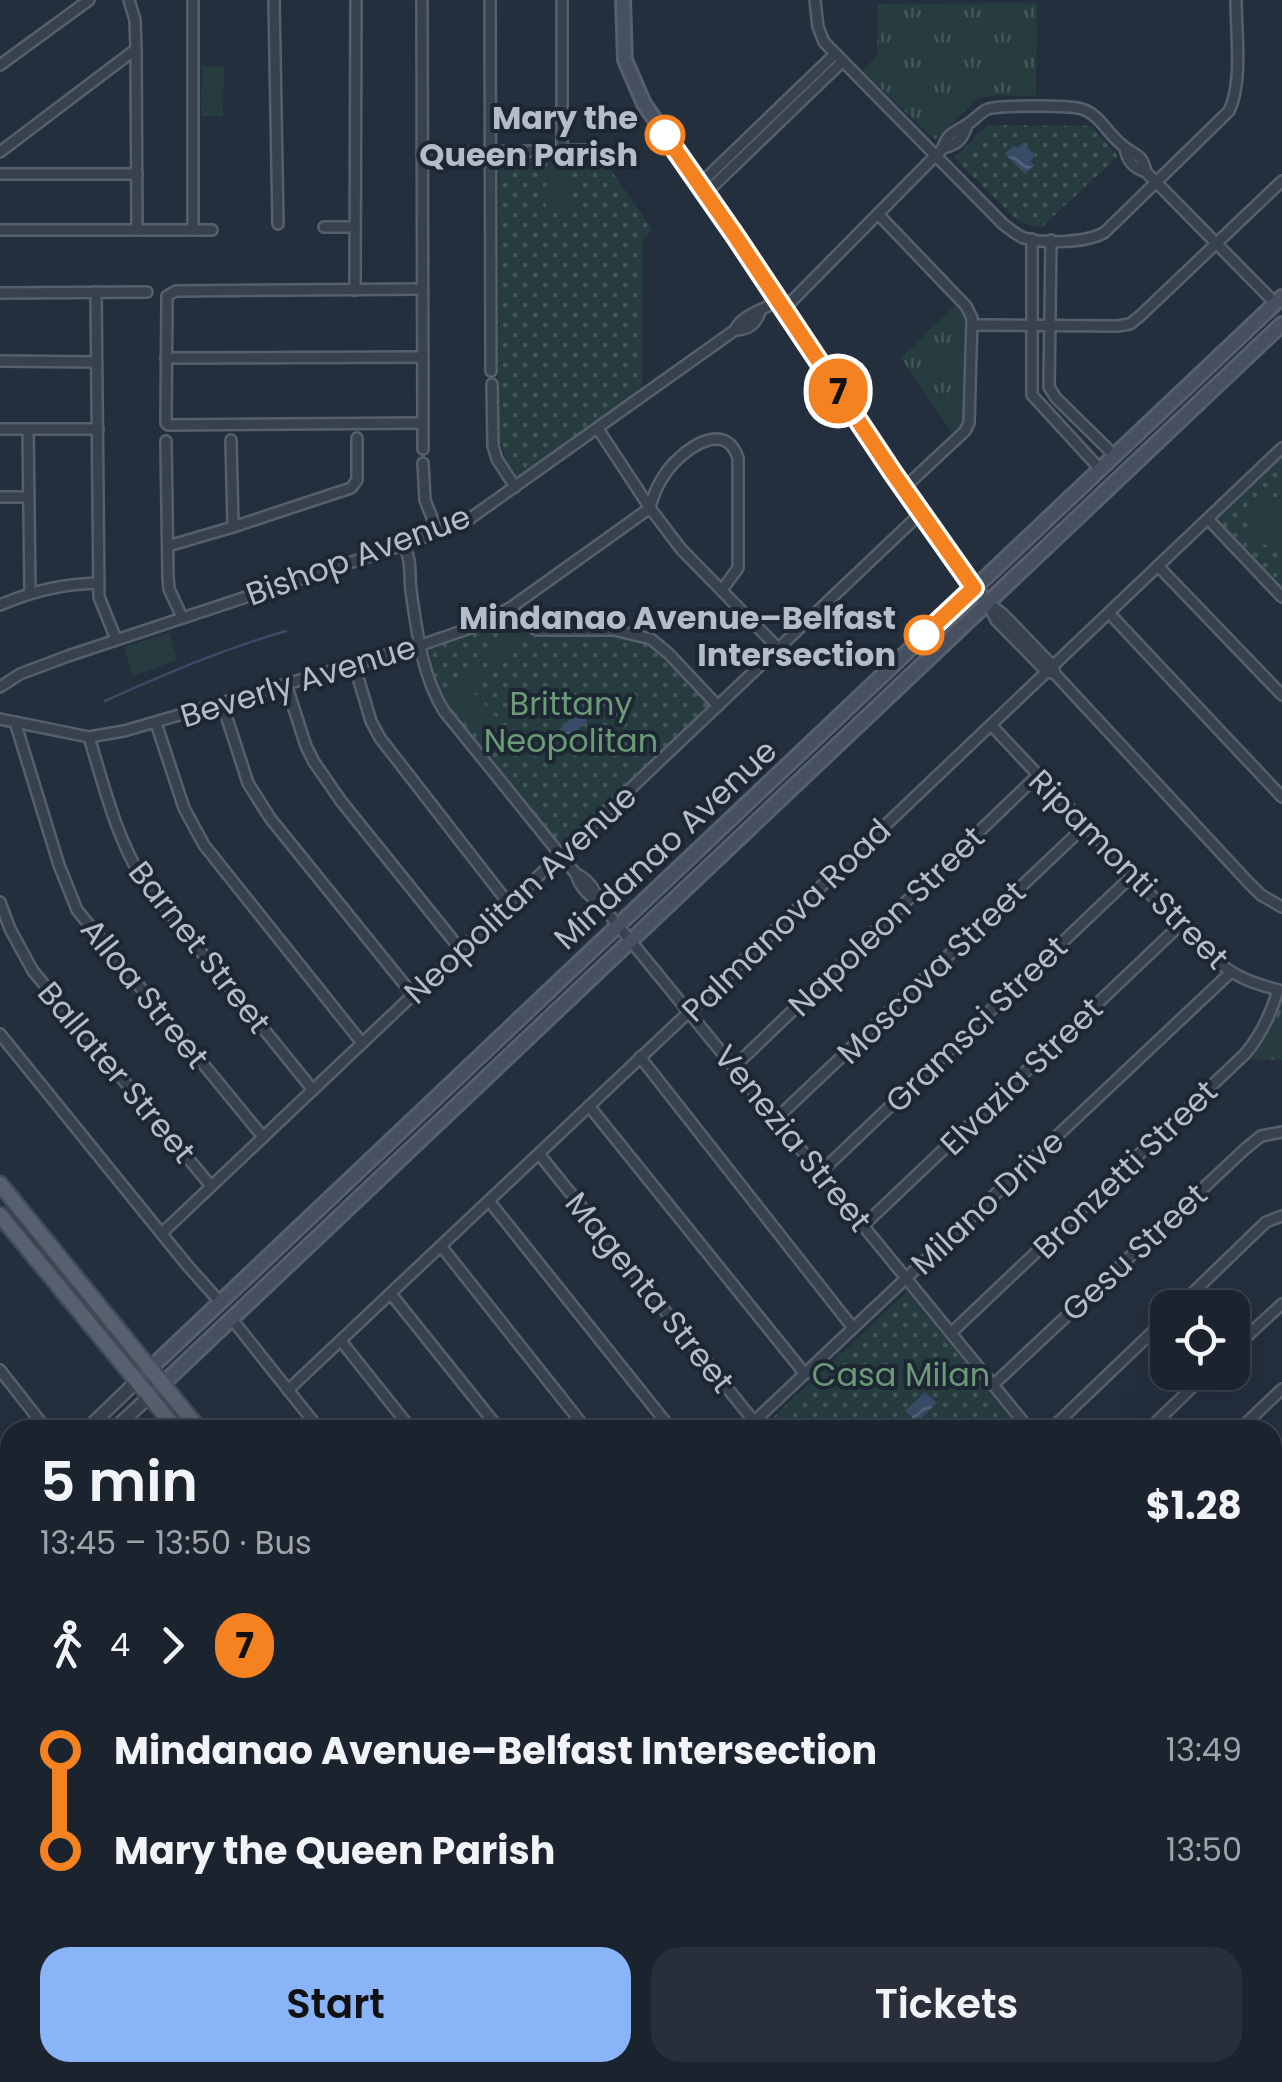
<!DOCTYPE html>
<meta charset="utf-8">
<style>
:root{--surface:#1b232e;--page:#282f3a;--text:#f1f3f6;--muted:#a0a4aa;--line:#39404a;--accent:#8ab4f8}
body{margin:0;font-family:Poppins,sans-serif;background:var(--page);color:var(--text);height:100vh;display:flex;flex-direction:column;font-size:38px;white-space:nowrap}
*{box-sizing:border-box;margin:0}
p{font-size:32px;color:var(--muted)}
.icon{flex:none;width:55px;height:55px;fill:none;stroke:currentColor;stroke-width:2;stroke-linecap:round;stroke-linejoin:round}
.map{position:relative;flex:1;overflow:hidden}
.details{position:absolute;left:0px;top:1420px;width:1282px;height:662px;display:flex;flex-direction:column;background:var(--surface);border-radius:30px 30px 0 0;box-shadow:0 10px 40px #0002,0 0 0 2px var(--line)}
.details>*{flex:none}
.badge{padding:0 20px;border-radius:32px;font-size:35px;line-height:65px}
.tools{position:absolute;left:1150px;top:1290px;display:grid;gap:20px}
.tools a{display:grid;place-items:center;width:100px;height:100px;border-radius:20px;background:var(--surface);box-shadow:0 10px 40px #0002,0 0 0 2px var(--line);font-size:50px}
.map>.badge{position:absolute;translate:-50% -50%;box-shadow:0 0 0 5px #fff}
.legs{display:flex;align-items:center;gap:15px;height:110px;padding:0 40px;font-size:32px}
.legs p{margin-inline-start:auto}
.head{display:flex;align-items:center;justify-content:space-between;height:170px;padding:0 40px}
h1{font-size:55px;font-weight:600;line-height:75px}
.primary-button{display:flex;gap:20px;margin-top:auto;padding:20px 40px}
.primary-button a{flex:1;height:115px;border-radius:30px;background:var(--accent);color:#111;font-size:40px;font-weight:600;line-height:115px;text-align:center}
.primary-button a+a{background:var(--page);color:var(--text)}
ul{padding:0 40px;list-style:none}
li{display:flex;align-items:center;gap:35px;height:100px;font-size:38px}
li i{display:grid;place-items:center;width:15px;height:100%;margin:0 12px;background:currentColor}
li i::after{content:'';width:25px;height:25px;margin:-12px;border:8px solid;border-radius:50%;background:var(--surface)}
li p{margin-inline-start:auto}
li:first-child i{background:linear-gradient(#0000 50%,currentColor 0)}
li:last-child i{background:linear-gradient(currentColor 50%,#0000 0)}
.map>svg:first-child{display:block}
.grass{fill:url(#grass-tufts)}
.park{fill:url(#park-dots)}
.garden{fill:#263c3f}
.water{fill:url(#water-waves)}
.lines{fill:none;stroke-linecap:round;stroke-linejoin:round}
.stream{stroke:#394c67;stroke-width:2.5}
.river{stroke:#394c67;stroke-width:15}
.minor-casing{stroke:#565f6c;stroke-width:14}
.tertiary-casing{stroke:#565f6c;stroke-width:16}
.secondary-casing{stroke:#565f6c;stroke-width:18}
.primary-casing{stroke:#414a57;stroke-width:19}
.minor{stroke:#38414e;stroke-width:9}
.tertiary{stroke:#38414e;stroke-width:11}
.secondary{stroke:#465061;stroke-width:12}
.primary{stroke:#56606e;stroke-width:14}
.line-1-casing{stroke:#fff;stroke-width:22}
.line-1{stroke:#f58220;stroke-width:15}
.stop-1-dot{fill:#fff;stroke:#f58220;stroke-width:5}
.labels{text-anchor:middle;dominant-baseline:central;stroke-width:8;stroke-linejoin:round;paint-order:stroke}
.stop-label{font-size:32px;font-weight:bold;fill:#b4bcc9;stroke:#1d2633;text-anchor:end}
.street-label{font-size:32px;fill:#b4bcc9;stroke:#1d2633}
.park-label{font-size:32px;fill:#6b9a76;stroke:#1d2633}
</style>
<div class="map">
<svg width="1282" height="2082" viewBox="0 0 1282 2082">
<defs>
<pattern id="grass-tufts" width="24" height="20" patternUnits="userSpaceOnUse" patternTransform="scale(2.5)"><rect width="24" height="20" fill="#263c3f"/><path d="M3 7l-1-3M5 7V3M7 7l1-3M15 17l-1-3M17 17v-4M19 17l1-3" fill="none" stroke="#435659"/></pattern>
<pattern id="park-dots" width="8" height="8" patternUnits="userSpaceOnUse" patternTransform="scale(2.5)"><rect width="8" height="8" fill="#263c3f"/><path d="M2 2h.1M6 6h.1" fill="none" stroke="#435659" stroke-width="1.8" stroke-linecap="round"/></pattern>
<pattern id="water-waves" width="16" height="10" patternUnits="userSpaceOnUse" patternTransform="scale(2.5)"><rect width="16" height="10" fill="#394c67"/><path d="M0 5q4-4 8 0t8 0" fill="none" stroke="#53647b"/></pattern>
</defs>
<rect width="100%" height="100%" fill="#242f3e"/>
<g class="grass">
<path d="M1037,3l-1,93 -42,-1 -17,4 -42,41 -72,-69 14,-16 1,-51z"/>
<path d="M956,304l7,7 1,5 -1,100 -3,10 -7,8 -52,-76z"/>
<path d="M1282,1001v59l-32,-1 24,-38z"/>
</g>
<g class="park">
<path d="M988,125l103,1 27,30 -76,71 -10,-1 -15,-6 -63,-62z"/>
<path d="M534,157l66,3 4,6h4l45,64 -10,8 -1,151 -124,87 -8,-10 -12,-27 1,-281z"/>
<path d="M1282,457v131l-65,-68z"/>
<path d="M513,617c6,5 11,13 18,15 34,14 79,-8 116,11 24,12 43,39 61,59v7l-147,139 -115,-142 -7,-16 -10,-41z"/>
<path d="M907,1292l115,138h-251l-5,-6z"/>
</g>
<g class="garden">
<path d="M202,66h22l-1,50h-22z"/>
<path d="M547,166h23v43h-24z"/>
<path d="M1250,502l32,1v42l-32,-1z"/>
<path d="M511,622l13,12 -30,31 -12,-12z"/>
<path d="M169,633l8,27 -45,16 -8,-29z"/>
<path d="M473,661l12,12 -30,30 -12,-12z"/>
<path d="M474,693l34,37 -19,18 -35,-37z"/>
</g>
<g class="water">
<path d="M1023,143l13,13 -6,5 4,4 -9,9 -20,-20 9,-9 4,3z"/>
<path d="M578,711l9,10 -21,20 -9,-9z"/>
<path d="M925,1392l12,11 -15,14 1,9 -8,3 -4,-4 1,-8 -7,-6z"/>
</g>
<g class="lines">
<path class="stream" d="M105,701c60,-27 118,-52 181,-70"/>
<path class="river" d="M898,2072l7,10"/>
<defs>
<g id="minor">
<path d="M129,0l6,20 1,29 1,181"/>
<path d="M274,0l4,224"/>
<path d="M422,0l1,449"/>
<path d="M490,0l1,371"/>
<path d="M562,0v152"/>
<path d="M815,0l3,27 6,15 179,182c7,5 13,11 21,14 19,6 64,5 81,-6l124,-121c14,-28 7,-79 7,-111"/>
<path d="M0,65l89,-65"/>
<path d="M943,148c14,-3 20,-9 24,-23"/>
<path d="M1125,148c2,13 8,20 21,24l129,131"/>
<path d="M0,152l136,-103"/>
<path d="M422,153l171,-3"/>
<path d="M0,174h137"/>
<path d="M700,184l135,-130"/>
<path d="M706,193l136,-131"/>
<path d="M878,214l88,92 6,12 -3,105 -4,8 -61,57"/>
<path d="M324,227h31"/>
<path d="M0,230h212"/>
<path d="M193,230v-230"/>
<path d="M1032,239v156l68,74"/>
<path d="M1051,240l-2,147 7,11 58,57"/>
<path d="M422,289l-246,2 -9,5 -1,127 2,2 255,-2"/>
<path d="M355,290l1,-290"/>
<path d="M96,292l3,305 17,42"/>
<path d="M0,293l147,-1"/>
<path d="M784,309l159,-161c4,-16 14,-16 26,-25 7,-4 11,-11 19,-14 13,-4 80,-4 94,0 17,5 26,25 40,36 12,11 20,7 24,27"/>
<path d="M972,325l145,1 13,-2 10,-8 142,-135"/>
<path d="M735,330c7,-16 28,-19 43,-30"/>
<path d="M166,358l256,-1"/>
<path d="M0,361l96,1"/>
<path d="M492,384l1,62 4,13 18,28"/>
<path d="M0,429h98"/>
<path d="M28,429l2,164"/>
<path d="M598,429l52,79 31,41 97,99"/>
<path d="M231,440l2,87"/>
<path d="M166,441l2,136 1,12 13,28"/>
<path d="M423,463l2,37 13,33"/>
<path d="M0,497h29"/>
<path d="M1208,519l74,78"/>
<path d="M403,545c9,13 6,30 8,46 6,40 11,85 33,120l132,163c3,11 12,22 22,27l432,529"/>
<path d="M168,546l65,-19 118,-39 6,-8v-42"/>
<path d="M1158,566l124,129"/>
<path d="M987,602l16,12 50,52 2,8 193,208 13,13 21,12"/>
<path d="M0,605c33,-14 62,-21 98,-22"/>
<path d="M989,606l7,14 51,52 5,1"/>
<path d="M510,608l15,15 12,7h77l37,9 18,15 49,52"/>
<path d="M1109,613l173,184"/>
<path d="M354,664l17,57 9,17 129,166"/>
<path d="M286,684l20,62 8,16 27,39 120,149"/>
<path d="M0,687l20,-13 48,-18 335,-111 62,-23 270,-192c12,0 21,-6 25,-18"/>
<path d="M222,703l26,80 22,35 143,177"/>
<path d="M0,719l89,18 35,-6 297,-86 58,-20 31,-17 140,-100c3,-13 9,-26 17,-37 16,-21 58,-53 71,-13v110l-16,22"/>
<path d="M15,722l44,143 18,45 186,227"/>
<path d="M156,723l28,85 20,37 158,198"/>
<path d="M991,725l214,227c26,22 41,30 74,38"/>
<path d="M89,737c15,49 27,100 54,143l170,210"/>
<path d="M576,874c10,4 20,15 22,27"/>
<path d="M0,902l10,27 23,42 178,215"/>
<path d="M0,1034l187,231 33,37"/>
<path d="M640,1057l213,271"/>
<path d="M735,1066l302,-290"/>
<path d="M589,1106l216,268"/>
<path d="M777,1118l308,-292"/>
<path d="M539,1154l222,276"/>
<path d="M821,1172l311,-296"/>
<path d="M489,1201l183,229"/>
<path d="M864,1225l315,-299"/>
<path d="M162,1233l759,-720"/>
<path d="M441,1246l146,184"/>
<path d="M391,1294l109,136"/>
<path d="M1177,1308l89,-86 16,-6"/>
<path d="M231,1318l89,112"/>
<path d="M951,1333l294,-279c16,-19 26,-40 33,-64"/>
<path d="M341,1341l71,89"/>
<path d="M1232,1350l50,-46"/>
<path d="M0,1370l47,60"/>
<path d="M993,1385l252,-236 16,-13 21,-4"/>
<path d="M288,1390l402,-379 592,-563"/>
<path d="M745,1430l485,-457"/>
<path d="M1050,1430l118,-113"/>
<path d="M1148,1430l60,-58"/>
<path d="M1239,1430l43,-41"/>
<path d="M1272,1487l10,-10"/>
<path d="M1272,1611l10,-8"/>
<path d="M0,1663l10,-10"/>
<path d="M0,1697l10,12"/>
<path d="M1272,1705l10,-9"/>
<path d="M0,1804l10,12"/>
<path d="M1272,1810l10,12"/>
<path d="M0,1916l10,13"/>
<path d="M1272,1919l10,12"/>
<path d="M1272,2009h10"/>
<path d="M0,2024l10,12"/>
<path d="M40,2072l7,10"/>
<path d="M124,2072l8,10"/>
<path d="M476,2072l8,10"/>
<path d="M568,2072l8,10"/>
<path d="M840,2072l8,10"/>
<path d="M959,2072l7,10"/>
<path d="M1047,2072l8,10"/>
<path d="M169,2082l12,-10"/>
<path d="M279,2082l12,-10"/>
<path d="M388,2082l12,-10"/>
<path d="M1072,2082l14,-10"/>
</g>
<g id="tertiary">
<path d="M86,1430l51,-49"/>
<path d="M113,1430l37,-34"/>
<path d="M0,1511l10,-9"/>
<path d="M0,1536l10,-10"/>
</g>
<g id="secondary">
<path d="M623,0l2,60 19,44 93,133 184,276 43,63 23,26"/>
<path d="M137,1381l1145,-1084"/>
<path d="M150,1396l1132,-1072"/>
</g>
<g id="primary">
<path d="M0,1184l200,246"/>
<path d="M0,1215l177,215"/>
<path d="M688,2072l7,10"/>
<path d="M721,2072l8,10"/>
</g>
</defs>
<use href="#minor" class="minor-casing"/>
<use href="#tertiary" class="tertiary-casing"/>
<use href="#secondary" class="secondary-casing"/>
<use href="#primary" class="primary-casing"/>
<use href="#minor" class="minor"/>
<use href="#tertiary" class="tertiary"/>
<use href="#secondary" class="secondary"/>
<use href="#primary" class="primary"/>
</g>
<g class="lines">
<defs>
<path id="line-1" d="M665,135l71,102 157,236 81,115 -50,47"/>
</defs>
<use href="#line-1" class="line-1-casing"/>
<use href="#line-1" class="line-1"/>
</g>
<g class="stop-1-dot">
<circle cx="665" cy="135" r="18"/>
<circle cx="924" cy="635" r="18"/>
</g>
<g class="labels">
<g class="stop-label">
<text x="638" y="117">Mary the<tspan x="638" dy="37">Queen Parish</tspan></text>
<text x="896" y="617">Mindanao Avenue–Belfast<tspan x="896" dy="37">Intersection</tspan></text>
</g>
<g class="street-label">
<text transform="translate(358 555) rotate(-20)">Bishop Avenue</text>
<text transform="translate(298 681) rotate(-17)">Beverly Avenue</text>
<text transform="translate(665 844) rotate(-43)">Mindanao Avenue</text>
<text transform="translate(1129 869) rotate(45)">Ripamonti Street</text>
<text transform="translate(520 894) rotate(-43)">Neopolitan Avenue</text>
<text transform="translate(786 920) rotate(-44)">Palmanova Road</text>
<text transform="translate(886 921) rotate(-44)">Napoleon Street</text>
<text transform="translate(200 947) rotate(52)">Barnet Street</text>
<text transform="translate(931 972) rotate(-44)">Moscova Street</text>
<text transform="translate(145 993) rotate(51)">Alloa Street</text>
<text transform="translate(976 1024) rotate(-44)">Gramsci Street</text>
<text transform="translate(117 1072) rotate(50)">Ballater Street</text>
<text transform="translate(1021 1076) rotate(-44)">Elvazia Street</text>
<text transform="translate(793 1138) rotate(51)">Venezia Street</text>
<text transform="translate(1125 1169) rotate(-44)">Bronzetti Street</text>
<text transform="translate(987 1202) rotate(-43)">Milano Drive</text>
<text transform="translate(1134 1252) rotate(-43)">Gesu Street</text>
<text transform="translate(650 1292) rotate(51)">Magenta Street</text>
</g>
<g class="park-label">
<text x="571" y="703">Brittany<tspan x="571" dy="37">Neopolitan</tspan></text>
<text x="901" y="1374">Casa Milan</text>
</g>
</g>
</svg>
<div class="tools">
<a><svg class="icon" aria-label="locate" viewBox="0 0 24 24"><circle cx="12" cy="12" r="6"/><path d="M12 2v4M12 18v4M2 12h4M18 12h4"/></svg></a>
</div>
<b class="badge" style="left:838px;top:391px;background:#f58220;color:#111">7</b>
<section class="details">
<div class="head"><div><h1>5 min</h1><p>13:45 – 13:50 · Bus</p></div><b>$1.28</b></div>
<div class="legs"><svg class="icon" aria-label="walk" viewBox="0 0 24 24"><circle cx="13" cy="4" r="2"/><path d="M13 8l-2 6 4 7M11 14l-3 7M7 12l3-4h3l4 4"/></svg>4<svg class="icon" aria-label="forward" viewBox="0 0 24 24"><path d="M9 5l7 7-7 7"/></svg><b class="badge" style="background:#f58220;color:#111">7</b></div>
<ul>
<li><i style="color:#f58220"></i><b>Mindanao Avenue–Belfast Intersection</b><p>13:49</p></li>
<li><i style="color:#f58220"></i><b>Mary the Queen Parish</b><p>13:50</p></li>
</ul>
<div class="primary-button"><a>Start</a><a>Tickets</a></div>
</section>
</div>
